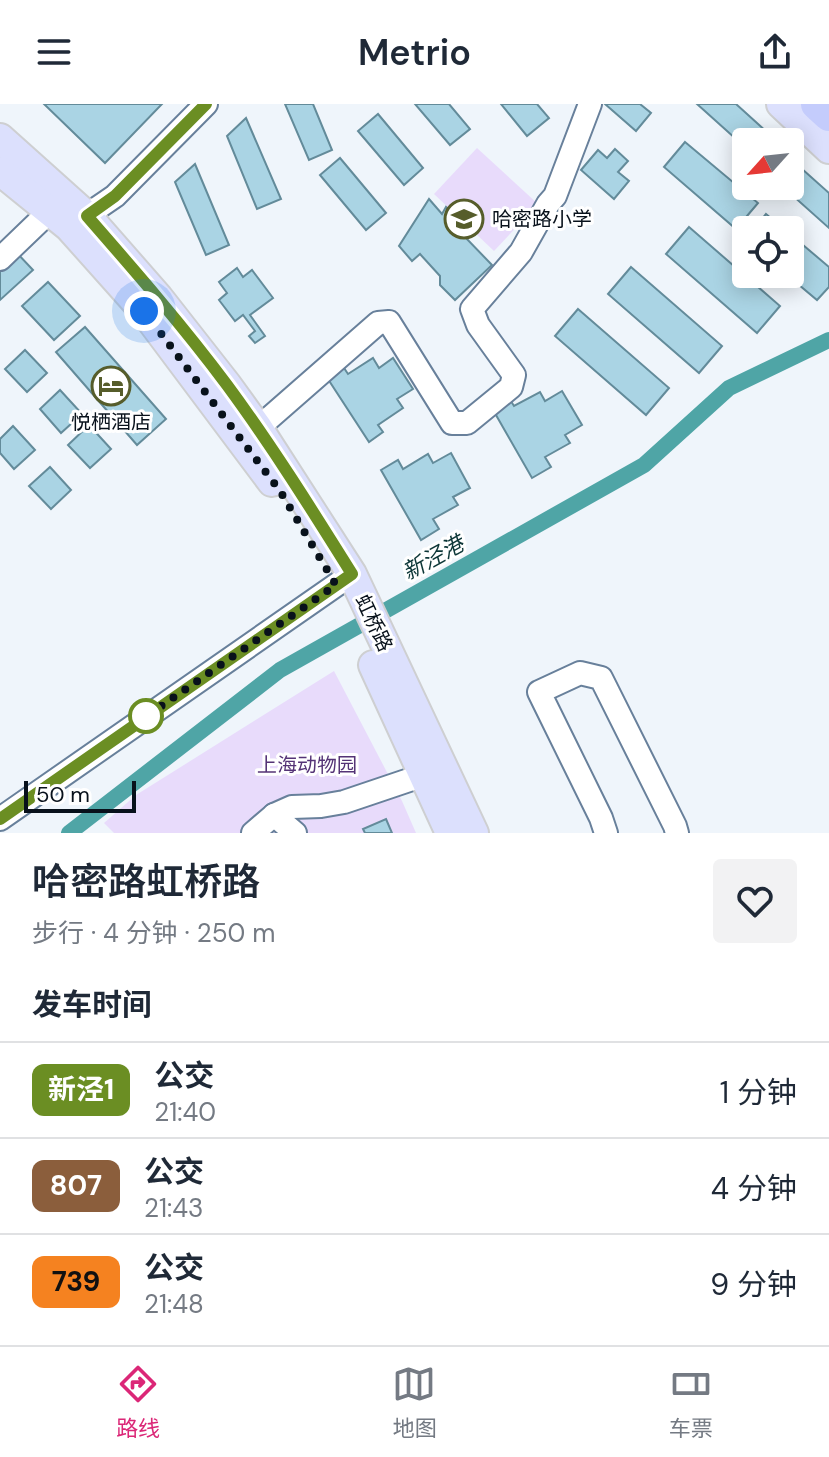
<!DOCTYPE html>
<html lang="zh">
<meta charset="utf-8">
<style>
:root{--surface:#fff;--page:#f2f2f3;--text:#1f2937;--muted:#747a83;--line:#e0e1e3;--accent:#db2777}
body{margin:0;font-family:"DM Sans","Noto Sans SC",sans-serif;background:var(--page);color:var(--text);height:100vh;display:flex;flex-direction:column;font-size:30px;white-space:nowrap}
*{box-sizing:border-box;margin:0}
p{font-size:26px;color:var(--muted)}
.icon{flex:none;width:44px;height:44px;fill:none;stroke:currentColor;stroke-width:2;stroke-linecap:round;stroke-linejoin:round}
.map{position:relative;height:729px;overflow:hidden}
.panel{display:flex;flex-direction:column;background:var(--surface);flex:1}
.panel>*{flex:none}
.badge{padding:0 16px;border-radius:12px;font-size:28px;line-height:52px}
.needle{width:52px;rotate:243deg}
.buttons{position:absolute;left:732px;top:24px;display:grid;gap:16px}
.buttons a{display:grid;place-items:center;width:72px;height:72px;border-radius:8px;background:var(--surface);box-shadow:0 4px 20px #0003;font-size:40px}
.scale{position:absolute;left:24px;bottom:20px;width:112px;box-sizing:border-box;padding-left:8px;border:4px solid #08111b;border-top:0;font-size:22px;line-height:28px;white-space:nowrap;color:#08111b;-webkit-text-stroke:6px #fff;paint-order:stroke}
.you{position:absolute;width:40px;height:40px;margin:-20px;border:6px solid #fff;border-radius:50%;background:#1a73e8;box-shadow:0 0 0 12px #1a73e833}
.map>.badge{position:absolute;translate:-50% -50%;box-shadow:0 0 0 4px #fff}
h2{padding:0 32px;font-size:30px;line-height:72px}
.round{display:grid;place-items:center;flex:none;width:84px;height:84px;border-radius:8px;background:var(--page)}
.overview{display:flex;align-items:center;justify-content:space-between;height:136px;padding:0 32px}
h1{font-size:38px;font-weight:600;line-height:60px}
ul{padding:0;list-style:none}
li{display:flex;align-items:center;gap:24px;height:96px;padding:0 32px;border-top:2px solid var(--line)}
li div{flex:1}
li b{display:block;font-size:30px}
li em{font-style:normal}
li .badge{min-width:88px;font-weight:700;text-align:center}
header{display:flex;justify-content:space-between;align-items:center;height:104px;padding:0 32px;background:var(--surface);font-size:36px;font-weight:600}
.tab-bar{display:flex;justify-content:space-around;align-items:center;height:112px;border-top:2px solid var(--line);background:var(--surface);font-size:22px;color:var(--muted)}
.tab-bar a{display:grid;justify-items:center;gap:4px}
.tab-bar .selected{color:var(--accent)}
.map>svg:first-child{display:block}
.green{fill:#e8dbfb}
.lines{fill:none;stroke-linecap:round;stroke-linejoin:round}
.canal{stroke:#4fa5a6;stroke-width:16}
.building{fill:#aad4e4;stroke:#638b9a;stroke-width:2}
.minor-casing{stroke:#68809b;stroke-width:26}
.major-casing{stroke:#cecfd1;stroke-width:32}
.highway-casing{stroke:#cecfd1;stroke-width:36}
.minor{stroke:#fff;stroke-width:22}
.major{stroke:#dce0fd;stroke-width:28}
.highway{stroke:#c4ccfc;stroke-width:32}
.line-casing{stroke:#fff;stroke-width:18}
.line{stroke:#6b8e23;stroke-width:12}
.walk{stroke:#08111b;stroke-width:8;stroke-dasharray:0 14.4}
.stop-dot{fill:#fff;stroke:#6b8e23;stroke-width:4}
.labels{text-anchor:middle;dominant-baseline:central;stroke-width:6;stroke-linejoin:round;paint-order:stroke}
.poi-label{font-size:20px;fill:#08111b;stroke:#fff;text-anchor:start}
.street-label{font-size:20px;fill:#08111b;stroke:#fff}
.park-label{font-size:20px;fill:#543376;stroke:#fff}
.water-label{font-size:22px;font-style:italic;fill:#0c3637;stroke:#fff}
</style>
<header><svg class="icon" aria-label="menu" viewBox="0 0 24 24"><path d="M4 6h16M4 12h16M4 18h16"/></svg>Metrio<svg class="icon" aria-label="share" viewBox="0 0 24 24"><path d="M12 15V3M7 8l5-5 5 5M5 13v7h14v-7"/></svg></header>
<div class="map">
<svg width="829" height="729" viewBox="0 0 829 729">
<rect width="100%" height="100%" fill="#eff5fb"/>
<g class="green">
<path d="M477,44l61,56 -44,47 -60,-57z"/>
<path d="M334,567l68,130 14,32h-302l-10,-10 32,-28z"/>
</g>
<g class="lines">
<path class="canal" d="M69,729l211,-163 364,-205 85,-77 100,-48"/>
</g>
<g class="building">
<path d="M44,0h118l-57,59z"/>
<path d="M285,0h28l19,46 -23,10z"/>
<path d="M415,0h34l21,25 -20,16z"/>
<path d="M501,0h36l12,14 -22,18z"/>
<path d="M605,0h35l11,9 -15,18z"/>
<path d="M697,0h39l42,38h-32v6z"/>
<path d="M378,10l45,54 -19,17 -46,-54z"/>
<path d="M246,14l35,81 -24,10 -30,-73z"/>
<path d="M685,38l73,61 -22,26 -72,-62z"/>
<path d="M615,45l13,12 -10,11 11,9 -15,18 -33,-29 17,-20 9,8z"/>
<path d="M340,54l46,55 -20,17 -46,-55z"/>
<path d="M792,56l37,33v35l-47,-42h8v-24z"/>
<path d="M195,60l34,81 -23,10 -31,-73z"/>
<path d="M429,95l13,15 4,-7 23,24 -5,5 28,29 -37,35 -15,-15v-9l-20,-22 -8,7 -13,-15z"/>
<path d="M766,110l19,16h-32z"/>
<path d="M689,123l91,79 -23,27 -91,-79z"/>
<path d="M790,130l39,33v20l-12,13 -31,-26h4z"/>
<path d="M16,148l17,18 -33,30v-33z"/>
<path d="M631,163l91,79 -23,27 -91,-79z"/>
<path d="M237,164l6,9 9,-7 21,28 -23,17 15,21 -10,7 -6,-7 6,-5 -12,-16 -8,6 -16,-21 8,-7 -8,-11z"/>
<path d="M48,178l32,34 -26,24 -32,-34z"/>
<path d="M578,205l91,79 -23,27 -91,-79z"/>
<path d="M85,223l81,92 -29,26 -81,-93z"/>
<path d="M25,246l22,23 -20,19 -22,-23z"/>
<path d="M373,254l6,10 14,-10 20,31 -16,10 6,9 -25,17 5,7 -14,10 -43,-66 16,-11 6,9z"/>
<path d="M60,286l22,24 -21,19 -21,-24z"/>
<path d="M562,287l20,34 -17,10 5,8 -25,14 6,10 -19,11 -40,-70 17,-10 5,8 26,-14 5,9z"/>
<path d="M89,321l22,24 -21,19 -22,-23z"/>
<path d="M13,322l22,24 -21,19 -14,-16v-14z"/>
<path d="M451,349l19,35 -17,9 5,8 -25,14 6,10 -18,11 -40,-70 17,-10 5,9 25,-15 5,9z"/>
<path d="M50,363l21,23 -20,19 -22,-23z"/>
<path d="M386,715l6,14h-27l-2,-4z"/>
</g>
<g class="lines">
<defs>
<g id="minor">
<path d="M74,120l41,-28 91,-92"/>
<path d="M0,155l50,-48"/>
<path d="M258,324l120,-105 11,-1 63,101h15l44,-36 3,-12 -36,-50 -6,-16 49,-57 27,-48 7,-8 35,-92"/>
<path d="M274,711l21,18"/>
<path d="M0,715l352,-245"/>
<path d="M253,729l21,-18 18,-8 29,-1 23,-4 80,-27"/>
<path d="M606,729l-5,-15 -62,-126 41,-19 21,5 74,148 2,7"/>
</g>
<g id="major">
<path d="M781,0l48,45"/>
<path d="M0,34l87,78 71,81 69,88 31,43 94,146 122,259"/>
<path d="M0,67l69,56 75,84 128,171"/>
<path d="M373,561l77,168"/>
</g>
<path id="highway" d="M817,0l12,11"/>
</defs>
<use href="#minor" class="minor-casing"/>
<use href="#major" class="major-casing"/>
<use href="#highway" class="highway-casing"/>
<use href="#minor" class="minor"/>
<use href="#major" class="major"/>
<use href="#highway" class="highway"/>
</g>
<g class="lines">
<defs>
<path id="line" d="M0,715l352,-245c-40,-64 -80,-128 -125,-189 -44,-59 -92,-114 -140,-169l28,-20 91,-92"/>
</defs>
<use href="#line" class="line-casing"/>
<use href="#line" class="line"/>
<path class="walk" d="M144,207l136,180 56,94 -192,133 2,-2"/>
</g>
<defs>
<symbol id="school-ring" viewBox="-11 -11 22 22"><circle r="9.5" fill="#fff" stroke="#565d2b" stroke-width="1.5"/><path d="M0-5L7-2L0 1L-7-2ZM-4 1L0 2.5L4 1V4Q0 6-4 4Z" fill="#565d2b"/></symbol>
<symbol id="hotel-ring" viewBox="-11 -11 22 22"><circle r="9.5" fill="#fff" stroke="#565d2b" stroke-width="1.5"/><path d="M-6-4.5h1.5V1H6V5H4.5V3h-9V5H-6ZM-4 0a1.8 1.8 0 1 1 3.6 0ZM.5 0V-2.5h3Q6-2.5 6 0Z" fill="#565d2b"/></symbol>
</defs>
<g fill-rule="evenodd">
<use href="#school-ring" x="442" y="93" width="44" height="44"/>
<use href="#hotel-ring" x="89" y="260" width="44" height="44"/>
</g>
<circle class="stop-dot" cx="146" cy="612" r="16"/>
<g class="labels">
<g class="poi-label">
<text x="492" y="115">哈密路小学</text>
<text x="111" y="318" text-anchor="middle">悦栖酒店</text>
</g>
<g class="street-label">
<text transform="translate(374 519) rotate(65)">虹桥路</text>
</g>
<g class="park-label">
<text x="307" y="661">上海动物园</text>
</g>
<g class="water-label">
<text transform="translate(433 454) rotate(-29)">新泾港</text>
</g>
</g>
</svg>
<div class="buttons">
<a><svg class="needle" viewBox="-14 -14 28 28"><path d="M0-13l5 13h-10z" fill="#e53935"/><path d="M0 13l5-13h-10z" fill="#747a83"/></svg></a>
<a><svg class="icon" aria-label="locate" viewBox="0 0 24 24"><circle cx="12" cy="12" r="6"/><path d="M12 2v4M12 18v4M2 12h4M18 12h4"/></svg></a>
</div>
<div class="scale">50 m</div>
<div class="you" style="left:144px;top:207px"></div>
</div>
<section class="panel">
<div class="overview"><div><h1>哈密路虹桥路</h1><p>步行 · 4 分钟 · 250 m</p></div><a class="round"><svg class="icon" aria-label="heart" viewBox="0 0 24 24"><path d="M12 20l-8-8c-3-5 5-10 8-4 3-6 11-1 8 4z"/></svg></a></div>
<h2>发车时间</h2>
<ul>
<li><span class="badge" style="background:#6b8e23;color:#fff">新泾1</span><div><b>公交</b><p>21:40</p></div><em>1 分钟</em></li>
<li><span class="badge" style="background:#8b5e3c;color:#fff">807</span><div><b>公交</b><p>21:43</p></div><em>4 分钟</em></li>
<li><span class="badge" style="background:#f58220;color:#111">739</span><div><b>公交</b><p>21:48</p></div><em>9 分钟</em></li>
</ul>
</section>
<nav class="tab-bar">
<a class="selected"><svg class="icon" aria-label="directions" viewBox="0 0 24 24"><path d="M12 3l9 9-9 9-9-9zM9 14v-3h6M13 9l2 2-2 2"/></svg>路线</a>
<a><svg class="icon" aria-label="map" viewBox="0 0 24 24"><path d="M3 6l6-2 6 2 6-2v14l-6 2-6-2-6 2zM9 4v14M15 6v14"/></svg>地图</a>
<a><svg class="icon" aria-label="tickets" viewBox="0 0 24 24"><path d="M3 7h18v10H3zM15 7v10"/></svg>车票</a>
</nav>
